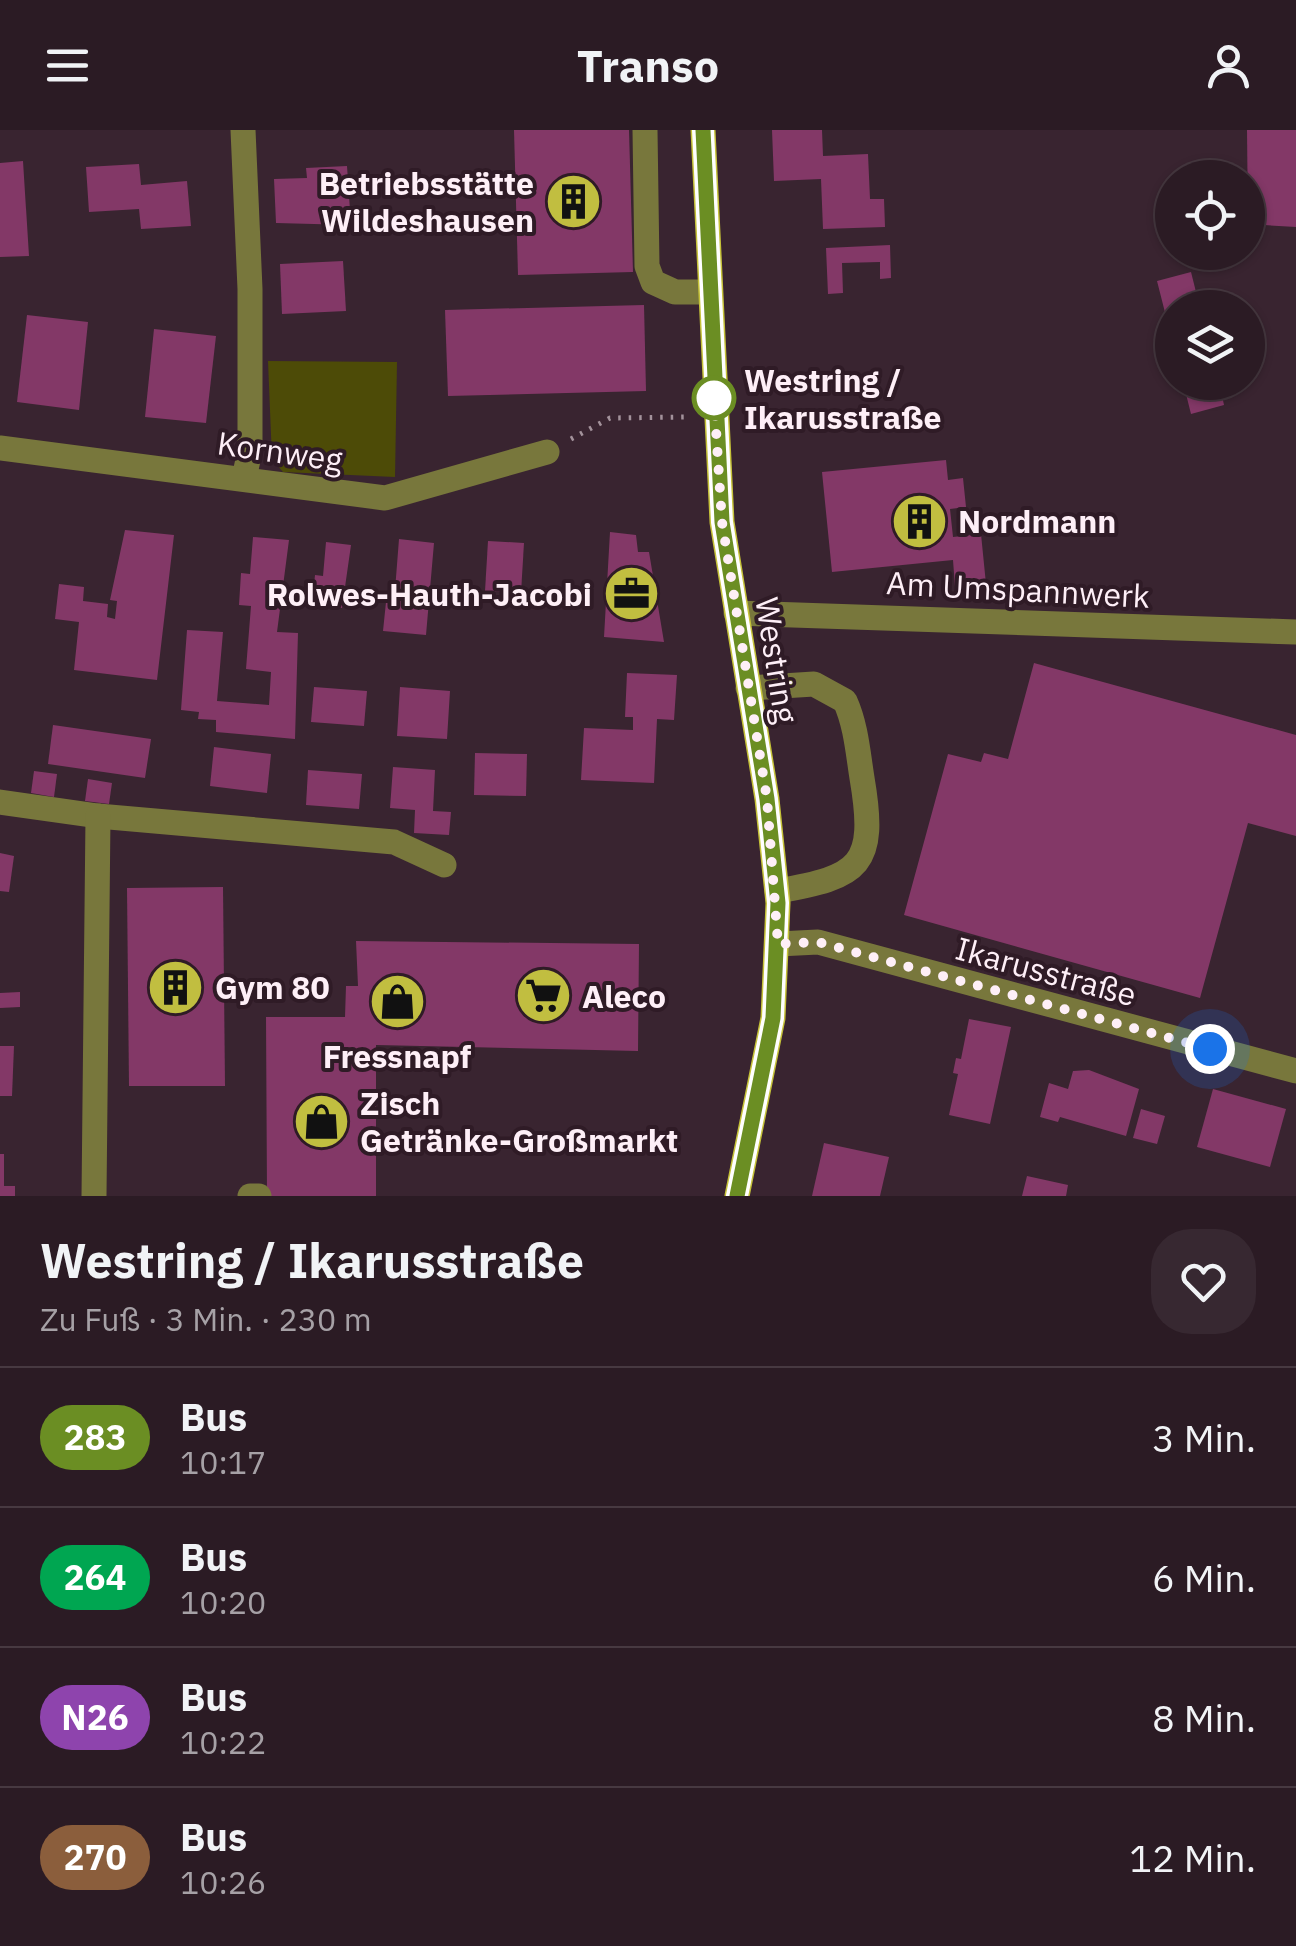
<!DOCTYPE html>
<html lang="de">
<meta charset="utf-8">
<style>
:root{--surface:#2b1b24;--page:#372831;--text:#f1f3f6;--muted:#a6a1a6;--line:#473941}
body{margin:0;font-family:"IBM Plex Sans",sans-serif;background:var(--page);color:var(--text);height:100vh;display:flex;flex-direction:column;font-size:38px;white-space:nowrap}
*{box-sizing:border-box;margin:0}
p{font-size:32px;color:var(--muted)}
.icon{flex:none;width:55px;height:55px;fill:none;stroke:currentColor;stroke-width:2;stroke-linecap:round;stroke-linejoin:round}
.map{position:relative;height:1066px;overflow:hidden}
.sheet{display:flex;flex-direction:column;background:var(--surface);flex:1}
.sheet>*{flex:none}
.badge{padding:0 20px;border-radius:32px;font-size:35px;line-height:65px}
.buttons{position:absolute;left:1155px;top:30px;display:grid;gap:20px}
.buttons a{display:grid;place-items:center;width:110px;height:110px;border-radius:50%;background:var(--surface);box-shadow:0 2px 8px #0004,0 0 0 2px var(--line);font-size:50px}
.you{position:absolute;width:50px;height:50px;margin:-25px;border:8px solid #fff;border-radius:50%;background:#1a73e8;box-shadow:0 0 0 15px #1a73e833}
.map>.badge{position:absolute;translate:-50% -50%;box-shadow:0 0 0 5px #fff}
.round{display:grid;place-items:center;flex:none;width:105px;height:105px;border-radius:40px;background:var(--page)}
.summary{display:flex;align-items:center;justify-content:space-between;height:170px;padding:0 40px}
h1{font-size:48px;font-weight:700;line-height:75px}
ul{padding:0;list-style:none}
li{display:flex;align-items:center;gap:30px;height:140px;padding:0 40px;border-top:2px solid var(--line)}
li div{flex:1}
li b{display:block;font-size:38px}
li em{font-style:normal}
li .badge{min-width:110px;font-weight:700;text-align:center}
header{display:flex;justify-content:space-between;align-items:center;height:130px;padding:0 40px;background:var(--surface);font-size:45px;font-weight:700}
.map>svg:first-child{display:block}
.green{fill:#4d4b07}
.building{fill:#833867}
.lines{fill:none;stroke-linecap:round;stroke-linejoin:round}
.path{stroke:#a3929b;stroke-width:5;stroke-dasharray:2.5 8;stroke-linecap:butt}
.minor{stroke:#78773c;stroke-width:25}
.major{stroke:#c5c239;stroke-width:25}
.line-casing{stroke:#fff;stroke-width:22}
.line{stroke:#6b8e23;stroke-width:15}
.walk{stroke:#feeff7;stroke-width:10;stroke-dasharray:0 18}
.stop-dot{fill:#fff;stroke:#6b8e23;stroke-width:5}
.labels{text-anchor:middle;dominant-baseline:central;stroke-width:8;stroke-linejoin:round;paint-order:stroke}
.poi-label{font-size:32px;font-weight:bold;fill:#feeff7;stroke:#2f1b26;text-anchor:start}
.stop-label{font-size:32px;font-weight:bold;fill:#feeff7;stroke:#2f1b26;text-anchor:start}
.street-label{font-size:32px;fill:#feeff7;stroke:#2f1b26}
</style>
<header><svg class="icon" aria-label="menu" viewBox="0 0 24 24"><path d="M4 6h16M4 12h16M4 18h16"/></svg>Transo<svg class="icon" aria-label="person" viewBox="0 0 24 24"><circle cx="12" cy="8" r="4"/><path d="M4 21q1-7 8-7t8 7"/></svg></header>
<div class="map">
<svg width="1296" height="1066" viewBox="0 0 1296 1066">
<rect width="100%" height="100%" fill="#392430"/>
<path class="green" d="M268,231l129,1 -2,115 -112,-5 -11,-13z"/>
<g class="building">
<path d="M514,0h115l4,142 -115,3z"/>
<path d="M772,0h50l1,26 45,-2 2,45h14l1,28 -62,2 -2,-50 -47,2z"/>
<path d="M1247,0h49v97l-48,-3z"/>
<path d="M23,31l6,95 -29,1v-94z"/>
<path d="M139,34l2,21 46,-4 4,45 -50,3 -2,-20 -50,3 -3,-45z"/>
<path d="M347,36l4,59 -75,-2 -2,-44 33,-1 -1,-10z"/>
<path d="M890,115l1,33 -11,1v-17l-38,1 1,30 -15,1 -2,-46z"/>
<path d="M343,131l3,50 -64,3 -2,-50z"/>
<path d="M1191,142l9,36h-28l-1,28 -14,-55z"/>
<path d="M644,175l2,86 -198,5 -3,-86z"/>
<path d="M27,185l61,7 -9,88 -62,-8z"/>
<path d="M154,199l62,7 -10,87 -61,-6z"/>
<path d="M1183,252h36l5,23 -33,9z"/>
<path d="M946,330l2,20 15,-2 3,29 -16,2 3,28 28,-3 5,50 -31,3 -2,-27 -121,12 -10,-100z"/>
<path d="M125,400l49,5 -17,145 -83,-10 5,-48 -24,-3 4,-35 25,3 -1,14 25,3 -1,13 8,2 2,-18 -7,-1z"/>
<path d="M610,402l26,3 2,17h11l15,90 -60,-5z"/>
<path d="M253,407l36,3 -12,92 21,1 -3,106 -79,-7v-12l-18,-1 1,-7 -18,-2 6,-80 36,2 -6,69 52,4 2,-33 -25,-3 5,-63 -12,-1 2,-32 9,1z"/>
<path d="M399,409l35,4 -8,92 -43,-4 3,-29 8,1z"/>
<path d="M488,411l36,2 -3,50 -36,-2z"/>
<path d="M326,412l25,3 -9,63 -30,-3 3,-30 8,1z"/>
<path d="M1034,533l262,72v101l-48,-13 -48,175 -296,-83 44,-161 33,8 3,-9 24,6z"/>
<path d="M627,543l50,2 -3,45 -17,-1 -3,64 -73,-3 3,-52 49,2v-13h-8z"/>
<path d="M314,557l53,4 -3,35 -53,-4z"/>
<path d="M400,557l50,4 -3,48 -50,-3z"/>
<path d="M53,595l98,14 -6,39 -97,-14z"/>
<path d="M214,617l57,7 -4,39 -57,-7z"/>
<path d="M475,623l52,1 -1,42 -52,-1z"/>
<path d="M393,637l42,3 -2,41 18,1 -2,23 -35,-2 1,-23 -25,-2z"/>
<path d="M308,640l54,4 -3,35 -53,-4z"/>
<path d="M34,641l23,3 -3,23 -23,-4z"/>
<path d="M88,649l24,4 -3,21 -24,-3z"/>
<path d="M0,723l14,3 -5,36 -9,-1z"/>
<path d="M223,757l2,199h-96l-2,-198z"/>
<path d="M356,811l283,3 -1,107 -262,-6v151h-109l-1,-179h79l1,-31h12z"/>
<path d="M20,862v15l-20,1v-15z"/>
<path d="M969,889l42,8 -21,97 -41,-9 9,-41 -5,-1 3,-15 5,1z"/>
<path d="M0,916h14l-2,50h-12z"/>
<path d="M1089,940l50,19 -13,47 -66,-19 -2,5 -18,-5 9,-34 19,6 5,-18z"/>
<path d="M1213,959l73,20 -16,58 -73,-20z"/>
<path d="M1141,979l24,7 -8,28 -24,-6z"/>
<path d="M824,1013l65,14 -9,39h-68z"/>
<path d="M0,1024h4v32h11v10h-15z"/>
<path d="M1027,1046l41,9 -2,11h-44z"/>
</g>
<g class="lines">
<path class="path" d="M571,309l39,-21 80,-1"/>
<g class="minor">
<path d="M243,0l7,159v162l-6,27"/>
<path d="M645,0l2,136 6,16 22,10h33"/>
<path d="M0,318l385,50 162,-46"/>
<path d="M736,483l560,19"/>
<path d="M748,558l66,-4 31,17c11,24 13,52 17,77 15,88 -2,99 -85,113"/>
<path d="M0,672l98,14 296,26 50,23"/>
<path d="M778,814l40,-2 478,129"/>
<path d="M94,1066l4,-380"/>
<path d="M250,1066h9"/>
</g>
<path class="major" d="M703,0l19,392 45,277 11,104 -5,115 -36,178"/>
</g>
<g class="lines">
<defs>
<path id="line" d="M703,0l19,392 45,277 11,104 -5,115 -36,178"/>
</defs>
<use href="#line" class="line-casing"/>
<use href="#line" class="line"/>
<path class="walk" d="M714,268l8,124 45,277 11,145 40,-2 392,107"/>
</g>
<defs>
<symbol id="building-disc" viewBox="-11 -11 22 22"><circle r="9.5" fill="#c1be40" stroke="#2f1b26"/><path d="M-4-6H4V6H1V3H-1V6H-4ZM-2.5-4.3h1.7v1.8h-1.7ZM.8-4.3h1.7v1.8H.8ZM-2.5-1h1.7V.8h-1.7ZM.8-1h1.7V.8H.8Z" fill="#111"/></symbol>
<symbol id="office-disc" viewBox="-11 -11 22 22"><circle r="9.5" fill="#c1be40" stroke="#2f1b26"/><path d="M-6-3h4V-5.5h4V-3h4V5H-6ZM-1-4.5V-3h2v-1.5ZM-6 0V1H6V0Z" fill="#111"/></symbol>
<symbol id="supermarket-disc" viewBox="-11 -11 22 22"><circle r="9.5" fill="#c1be40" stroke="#2f1b26"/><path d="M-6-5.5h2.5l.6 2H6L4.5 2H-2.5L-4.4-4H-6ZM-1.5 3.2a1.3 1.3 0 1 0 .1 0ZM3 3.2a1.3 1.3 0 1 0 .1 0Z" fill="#111"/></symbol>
<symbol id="shop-disc" viewBox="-11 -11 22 22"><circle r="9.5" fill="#c1be40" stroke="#2f1b26"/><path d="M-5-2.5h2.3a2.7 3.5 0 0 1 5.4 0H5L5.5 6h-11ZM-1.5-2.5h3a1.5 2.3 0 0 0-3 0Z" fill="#111"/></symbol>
</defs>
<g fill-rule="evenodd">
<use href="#building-disc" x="542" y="40" width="63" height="63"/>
<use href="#building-disc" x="888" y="360" width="63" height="63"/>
<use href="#office-disc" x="600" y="432" width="63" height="63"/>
<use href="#building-disc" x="144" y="826" width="63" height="63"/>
<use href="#supermarket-disc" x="512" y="834" width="63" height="63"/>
<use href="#shop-disc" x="366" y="840" width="63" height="63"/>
<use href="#shop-disc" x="290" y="960" width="63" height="63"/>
</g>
<circle class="stop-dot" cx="714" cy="268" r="20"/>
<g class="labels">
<g class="poi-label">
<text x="534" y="53" text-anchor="end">Betriebsstätte<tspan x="534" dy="37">Wildeshausen</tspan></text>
<text x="958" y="391">Nordmann</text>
<text x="592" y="464" text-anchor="end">Rolwes-Hauth-Jacobi</text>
<text x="215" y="857">Gym 80</text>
<text x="582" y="866">Aleco</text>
<text x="397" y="926" text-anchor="middle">Fressnapf</text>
<text x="360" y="973">Zisch<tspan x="360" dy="37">Getränke-Großmarkt</tspan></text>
</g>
<g class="stop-label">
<text x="744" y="250">Westring /<tspan x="744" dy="37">Ikarusstraße</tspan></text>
</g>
<g class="street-label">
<text transform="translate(280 321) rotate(8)">Kornweg</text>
<text transform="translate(1018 459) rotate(3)">Am Umspannwerk</text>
<text transform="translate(777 530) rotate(81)">Westring</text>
<text transform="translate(1046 841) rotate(15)">Ikarusstraße</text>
</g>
</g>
</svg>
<div class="buttons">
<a><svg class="icon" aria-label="locate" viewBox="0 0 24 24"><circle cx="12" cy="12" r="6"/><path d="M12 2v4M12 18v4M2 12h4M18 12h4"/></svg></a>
<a><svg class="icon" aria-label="layers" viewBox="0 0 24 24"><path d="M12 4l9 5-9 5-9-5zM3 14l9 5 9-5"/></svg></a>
</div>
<div class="you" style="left:1210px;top:919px"></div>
</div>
<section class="sheet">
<div class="summary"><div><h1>Westring / Ikarusstraße</h1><p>Zu Fuß · 3 Min. · 230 m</p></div><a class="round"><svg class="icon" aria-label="heart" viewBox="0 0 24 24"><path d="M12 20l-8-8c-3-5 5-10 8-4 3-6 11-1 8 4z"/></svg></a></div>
<ul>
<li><span class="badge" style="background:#6b8e23;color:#fff">283</span><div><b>Bus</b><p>10:17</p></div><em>3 Min.</em></li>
<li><span class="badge" style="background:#00a651;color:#fff">264</span><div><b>Bus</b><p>10:20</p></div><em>6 Min.</em></li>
<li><span class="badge" style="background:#8e44ad;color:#fff">N26</span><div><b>Bus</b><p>10:22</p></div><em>8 Min.</em></li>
<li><span class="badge" style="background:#8b5e3c;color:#fff">270</span><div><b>Bus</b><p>10:26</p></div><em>12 Min.</em></li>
</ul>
</section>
